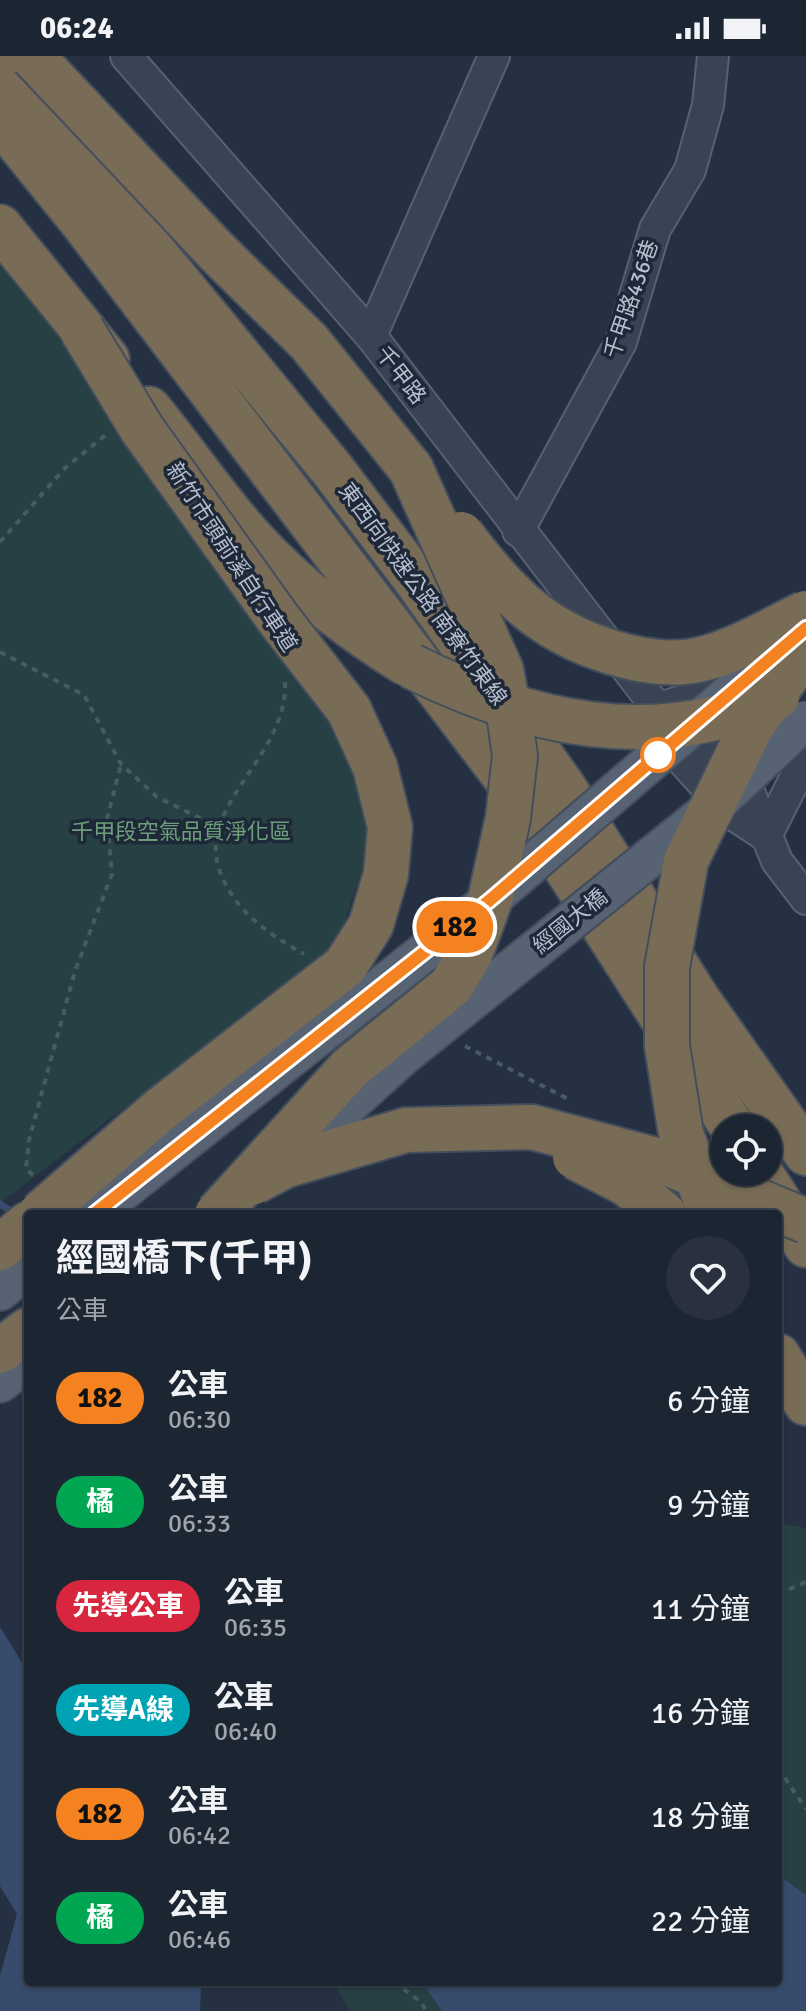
<!DOCTYPE html>
<html lang="zh-TW">
<meta charset="utf-8">
<style>
:root{--surface:#1c2532;--page:#29313e;--text:#f1f3f6;--muted:#a0a5ac;--line:#3a424d}
body{margin:0;font-family:Signika,"Noto Sans TC",sans-serif;background:var(--page);color:var(--text);height:100vh;display:flex;flex-direction:column;font-size:30px;white-space:nowrap}
*{box-sizing:border-box;margin:0}
p{font-size:26px;color:var(--muted)}
.icon{flex:none;width:44px;height:44px;fill:none;stroke:currentColor;stroke-width:2;stroke-linecap:round;stroke-linejoin:round}
.map{position:relative;flex:1;overflow:hidden}
.sheet{position:absolute;left:24px;top:1154px;width:758px;height:776px;display:flex;flex-direction:column;background:var(--surface);border-radius:8px;box-shadow:0 2px 6px #0004,0 0 0 2px var(--line)}
.sheet>*{flex:none}
.badge{padding:0 16px;border-radius:26px;font-size:28px;line-height:52px}
.buttons{position:absolute;left:710px;top:1058px;display:grid;gap:16px}
.buttons a{display:grid;place-items:center;width:72px;height:72px;border-radius:50%;background:var(--surface);box-shadow:0 2px 6px #0004,0 0 0 2px var(--line);font-size:40px}
.map>.badge{position:absolute;translate:-50% -50%;box-shadow:0 0 0 4px #fff}
.round{display:grid;place-items:center;flex:none;width:84px;height:84px;border-radius:42px;background:var(--page)}
.overview{display:flex;align-items:center;justify-content:space-between;height:136px;padding:0 32px}
h1{font-size:38px;font-weight:700;line-height:60px}
ul{padding:0;list-style:none}
li{display:flex;align-items:center;gap:24px;height:104px;padding:0 32px}
li div{flex:1}
li b{display:block;font-size:30px}
li em{font-style:normal}
li .badge{min-width:88px;font-weight:700;text-align:center}
.status{display:flex;justify-content:space-between;align-items:center;height:56px;padding:0 40px;background:var(--surface);direction:ltr}
.status svg{height:22px;fill:currentColor}
.map>svg:first-child{display:block}
.green{fill:#274044}
.water{fill:#374c6c}
.lines{fill:none;stroke-linecap:round;stroke-linejoin:round}
.stream{stroke:#374c6c;stroke-width:7}
.minor-casing{stroke:#576170;stroke-width:34}
.major-casing{stroke:#434c5c;stroke-width:42}
.highway-casing{stroke:#444e5d;stroke-width:48}
.path{stroke:#455d61;stroke-width:4;stroke-dasharray:6 6;stroke-linecap:butt}
.minor{stroke:#394353;stroke-width:30}
.major{stroke:#576273;stroke-width:38}
.highway{stroke:#796c56;stroke-width:44}
.major-bridge-casing{stroke:#434c5c;stroke-width:42;stroke-linecap:butt}
.highway-bridge-casing{stroke:#444e5d;stroke-width:48;stroke-linecap:butt}
.major-bridge{stroke:#576273;stroke-width:38}
.highway-bridge{stroke:#796c56;stroke-width:44}
.line-casing{stroke:#fff;stroke-width:18}
.line{stroke:#f58220;stroke-width:12}
.stop-dot{fill:#fff;stroke:#f58220;stroke-width:4}
.labels{text-anchor:middle;dominant-baseline:central;stroke-width:7;stroke-linejoin:round;paint-order:stroke}
.street-label{font-size:22px;fill:#b6bfcd;stroke:#1e2838}
.park-label{font-size:22px;fill:#6c9f79;stroke:#1e2838}
</style>
<div class="status"><b>06:24</b><svg viewBox="0 0 49 12"><path d="M0 12V9h3v3zM5 12V6h3v6zM10 12V3h3v9zM15 12V0h3v12zM26 1h20v11H26zM47 4h2v5h-2z"/></svg></div>
<div class="map">
<svg width="806" height="1955" viewBox="0 0 806 1955">
<rect width="100%" height="100%" fill="#253143"/>
<g class="green">
<path d="M0,188l333,456 39,139 -35,106 -337,258z"/>
<path d="M778,1467l28,5v483h-456l-17,-29h445z"/>
</g>
<g class="water">
<path d="M0,1571l28,45v310h173l-1,29h-200v-35l17,-62 -17,-28z"/>
<path d="M778,1819l28,20v116h-364l-20,-29h356z"/>
</g>
<g class="lines">
<path class="stream" d="M0,1148l15,10"/>
<defs>
<g id="minor">
<path d="M126,0l245,280 287,373 15,41 55,61 38,25"/>
<path d="M371,280l123,-280"/>
<path d="M518,475l103,-189 34,-113 35,-59 18,-65 5,-49"/>
<path d="M658,653l41,-14 32,-25"/>
<path d="M672,662l23,14 54,60 28,69 29,38"/>
<path d="M766,780l40,-79"/>
</g>
<g id="major">
<path d="M0,1235l28,-23"/>
<path d="M0,1327l28,-21"/>
</g>
<g id="highway">
<path d="M0,9l331,403 85,112 148,208 134,212 108,153"/>
<path d="M0,64l84,104 438,575 211,329"/>
<path d="M0,171l107,132"/>
<path d="M149,353c35,42 66,89 103,130 45,49 96,88 152,123"/>
<path d="M760,1116l46,73"/>
<path d="M0,1192l28,-24"/>
<path d="M0,1295l28,-21"/>
<path d="M778,1300l28,47"/>
</g>
</defs>
<use href="#minor" class="minor-casing"/>
<use href="#major" class="major-casing"/>
<use href="#highway" class="highway-casing"/>
<g class="path">
<path d="M0,486l65,-74 43,-35"/>
<path d="M0,596l84,43 37,69 36,33 59,29"/>
<path d="M285,626c3,79 -98,126 -61,199 16,34 48,55 80,73"/>
<path d="M465,990l105,54"/>
<path d="M33,1119l-7,-6 3,-29 46,-169 37,-97 -5,-55 14,-55"/>
<path d="M778,1538l28,-12"/>
<path d="M778,1712l28,41"/>
<path d="M394,1926l27,20 5,9"/>
</g>
<use href="#minor" class="minor"/>
<use href="#major" class="major"/>
<use href="#highway" class="highway"/>
<defs>
<g id="major-bridge">
<path d="M290,1102l114,-103 309,-248 93,-87"/>
<path d="M94,1158l396,-314 316,-272"/>
</g>
<g id="highway-bridge">
<path d="M32,0l184,195 93,91 102,127 90,201 8,43 6,43 -7,62 -18,82 -19,52 -20,34 -101,82 -133,146"/>
<path d="M461,478c47,63 86,102 164,122 22,6 51,9 73,4 37,-8 74,-31 108,-47"/>
<path d="M411,610c117,58 243,87 366,31"/>
<path d="M575,1101l52,27 37,30"/>
<path d="M254,1126l30,-16 122,-36 126,-3 135,36 139,58"/>
<path d="M40,1158l121,-105 184,-143 26,-41 15,-51 4,-47 -15,-60 -26,-57 -69,-89 -138,-192 -60,-99"/>
<path d="M711,1158l-30,-80 -14,-88v-79l19,-106 65,-134 55,-78"/>
</g>
</defs>
<use href="#major-bridge" class="major-bridge-casing"/>
<use href="#highway-bridge" class="highway-bridge-casing"/>
<use href="#major-bridge" class="major-bridge"/>
<use href="#highway-bridge" class="highway-bridge"/>
</g>
<g class="lines">
<defs>
<path id="line" d="M94,1158l396,-314 316,-272"/>
</defs>
<use href="#line" class="line-casing"/>
<use href="#line" class="line"/>
</g>
<circle class="stop-dot" cx="658" cy="699" r="16"/>
<g class="labels">
<g class="street-label">
<text transform="translate(631 243) rotate(-71)">千甲路436巷</text>
<text transform="translate(401 319) rotate(52)">千甲路</text>
<text transform="translate(232 501) rotate(57)">新竹市頭前溪自行車道</text>
<text transform="translate(423 538) rotate(54)">東西向快速公路 南寮竹東線</text>
<text transform="translate(570 865) rotate(-39)">經國大橋</text>
</g>
<g class="park-label">
<text x="181" y="775">千甲段空氣品質淨化區</text>
</g>
</g>
</svg>
<div class="buttons">
<a><svg class="icon" aria-label="locate" viewBox="0 0 24 24"><circle cx="12" cy="12" r="6"/><path d="M12 2v4M12 18v4M2 12h4M18 12h4"/></svg></a>
</div>
<b class="badge" style="left:455px;top:871px;background:#f58220;color:#111">182</b>
<section class="sheet">
<div class="overview"><div><h1>經國橋下(千甲)</h1><p>公車</p></div><a class="round"><svg class="icon" aria-label="heart" viewBox="0 0 24 24"><path d="M12 20l-8-8c-3-5 5-10 8-4 3-6 11-1 8 4z"/></svg></a></div>
<ul>
<li><span class="badge" style="background:#f58220;color:#111">182</span><div><b>公車</b><p>06:30</p></div><em>6 分鐘</em></li>
<li><span class="badge" style="background:#00a651;color:#fff">橘</span><div><b>公車</b><p>06:33</p></div><em>9 分鐘</em></li>
<li><span class="badge" style="background:#d7263d;color:#fff">先導公車</span><div><b>公車</b><p>06:35</p></div><em>11 分鐘</em></li>
<li><span class="badge" style="background:#00a3b4;color:#fff">先導A線</span><div><b>公車</b><p>06:40</p></div><em>16 分鐘</em></li>
<li><span class="badge" style="background:#f58220;color:#111">182</span><div><b>公車</b><p>06:42</p></div><em>18 分鐘</em></li>
<li><span class="badge" style="background:#00a651;color:#fff">橘</span><div><b>公車</b><p>06:46</p></div><em>22 分鐘</em></li>
</ul>
</section>
</div>
